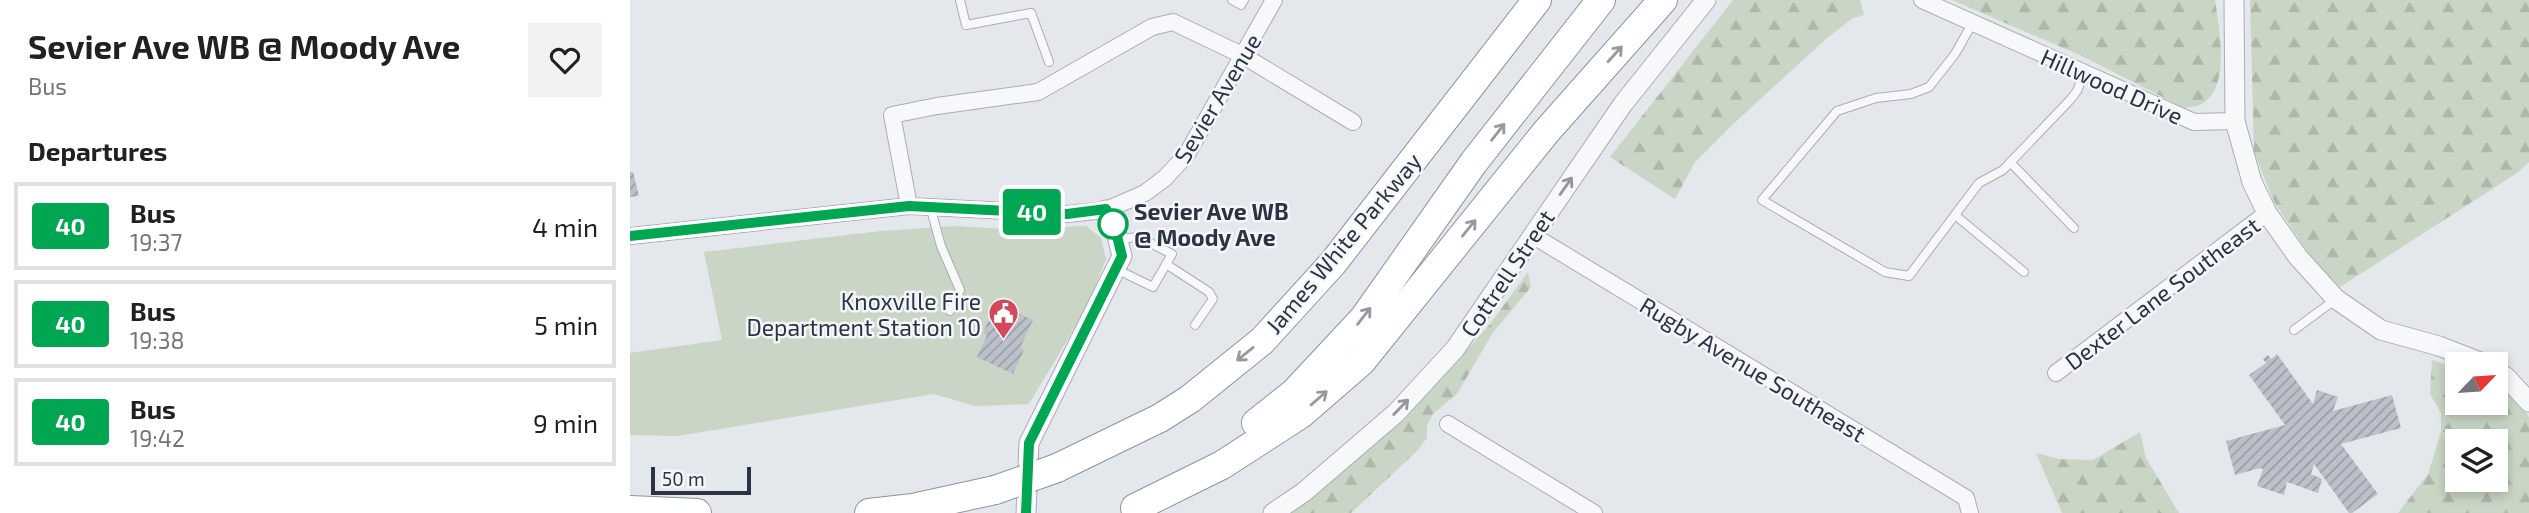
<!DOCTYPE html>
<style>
:root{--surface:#fff;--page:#f2f2f2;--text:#202124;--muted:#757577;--line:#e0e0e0}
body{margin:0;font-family:"Exo 2",sans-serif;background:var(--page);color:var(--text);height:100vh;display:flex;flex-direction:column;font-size:26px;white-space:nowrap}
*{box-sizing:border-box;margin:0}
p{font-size:23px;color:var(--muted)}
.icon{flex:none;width:38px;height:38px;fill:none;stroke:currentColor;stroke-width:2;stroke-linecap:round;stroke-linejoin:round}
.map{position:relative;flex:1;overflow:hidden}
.panel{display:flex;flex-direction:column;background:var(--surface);width:630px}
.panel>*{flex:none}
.badge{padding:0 14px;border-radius:5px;font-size:24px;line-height:46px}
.needle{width:46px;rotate:65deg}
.controls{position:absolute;left:1815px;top:352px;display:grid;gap:14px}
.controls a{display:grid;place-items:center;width:63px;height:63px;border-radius:0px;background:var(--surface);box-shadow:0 4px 10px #0003;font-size:35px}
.scale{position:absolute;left:21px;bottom:18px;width:100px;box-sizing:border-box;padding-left:7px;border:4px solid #2b3445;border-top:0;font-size:19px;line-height:24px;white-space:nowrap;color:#2b3445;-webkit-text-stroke:5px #f4f6f9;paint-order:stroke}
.map>.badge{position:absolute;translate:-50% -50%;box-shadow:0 0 0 4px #fff}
h2{padding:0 28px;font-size:26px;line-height:63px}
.round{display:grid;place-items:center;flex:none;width:74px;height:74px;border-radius:0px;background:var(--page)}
.overview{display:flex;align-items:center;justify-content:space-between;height:119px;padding:0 28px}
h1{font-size:33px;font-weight:700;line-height:52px}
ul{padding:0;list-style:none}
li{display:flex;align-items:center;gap:21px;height:88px;margin:0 14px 10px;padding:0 14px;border:4px solid var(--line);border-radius:0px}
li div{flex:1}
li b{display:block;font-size:26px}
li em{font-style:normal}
li .badge{min-width:77px;font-weight:700;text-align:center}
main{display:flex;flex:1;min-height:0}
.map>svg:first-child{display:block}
.forest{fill:url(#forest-firs);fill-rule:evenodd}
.park{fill:#c9d6c5}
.building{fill:url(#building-hatch)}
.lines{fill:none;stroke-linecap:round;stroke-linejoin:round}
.service-casing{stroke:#a9aeb7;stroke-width:10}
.minor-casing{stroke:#a9aeb7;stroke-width:18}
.tertiary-casing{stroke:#a9aeb7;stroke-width:21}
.motorway-casing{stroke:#8b94a3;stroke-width:30}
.service{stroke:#f7f8fa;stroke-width:8}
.minor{stroke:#f7f8fa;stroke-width:16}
.tertiary{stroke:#f7f8fa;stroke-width:19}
.motorway{stroke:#fff;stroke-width:28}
.motorway-bridge-casing{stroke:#8b94a3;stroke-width:30;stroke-linecap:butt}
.motorway-bridge{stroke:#fff;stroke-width:28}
.oneway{stroke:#959aa2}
.oneway2{stroke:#9196a0}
.line-casing{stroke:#fff;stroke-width:16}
.line{stroke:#00a651;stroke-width:10}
.stop-dot{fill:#fff;stroke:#00a651;stroke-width:3.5}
.labels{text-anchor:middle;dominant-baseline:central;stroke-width:5;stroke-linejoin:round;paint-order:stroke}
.street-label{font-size:23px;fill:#2b3445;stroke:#f4f6f9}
.stop-label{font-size:23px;font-weight:bold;fill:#2b3445;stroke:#f4f6f9;text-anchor:start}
.poi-label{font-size:23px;fill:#2b3445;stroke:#f4f6f9;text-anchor:end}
</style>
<main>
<section class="panel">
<div class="overview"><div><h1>Sevier Ave WB @ Moody Ave</h1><p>Bus</p></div><a class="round"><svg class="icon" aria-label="heart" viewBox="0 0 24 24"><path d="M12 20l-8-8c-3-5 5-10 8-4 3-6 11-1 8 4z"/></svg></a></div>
<h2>Departures</h2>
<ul>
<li><span class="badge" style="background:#00a651;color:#fff">40</span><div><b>Bus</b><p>19:37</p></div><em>4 min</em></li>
<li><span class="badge" style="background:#00a651;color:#fff">40</span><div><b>Bus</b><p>19:38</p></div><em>5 min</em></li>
<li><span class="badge" style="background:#00a651;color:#fff">40</span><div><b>Bus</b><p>19:42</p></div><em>9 min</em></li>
</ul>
</section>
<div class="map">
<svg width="1899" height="513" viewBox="0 0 1899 513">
<defs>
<pattern id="forest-firs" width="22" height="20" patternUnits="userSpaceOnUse" patternTransform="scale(1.75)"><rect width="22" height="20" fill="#c9d6c5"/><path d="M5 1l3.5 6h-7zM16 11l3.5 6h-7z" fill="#adb8ab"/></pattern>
<pattern id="building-hatch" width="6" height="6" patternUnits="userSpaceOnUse" patternTransform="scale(1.75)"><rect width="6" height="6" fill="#bbc0ca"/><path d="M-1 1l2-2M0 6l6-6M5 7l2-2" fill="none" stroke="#989da6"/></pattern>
</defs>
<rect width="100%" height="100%" fill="#e4e7ec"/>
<g class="forest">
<path d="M1103,0h127l4,15 -11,3 -26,20 -96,88 -36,36 -20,37 -65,-42z"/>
<path d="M1322,0h263c4,27 15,83 -10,102 -5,4 -14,5 -21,6l-100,-51z"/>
<path d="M1620,0h279v162l-12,11 -177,114 -23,-21 -43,-64 -20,-50z"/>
<path d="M898,272l3,15 -39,47 -35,60 -24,20 -6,12v12l-11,14 -65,61h-62l69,-54 87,-84 45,-51z"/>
<path d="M1802,360l25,9v33h39v-15l24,15 9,15v96h-131l30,-39 13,-42v-19l-11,-19zM1827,441h39v39h-39z"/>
<path d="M1510,432l6,26 33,55h-117l-26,-60 23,6 34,1z"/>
</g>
<path class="park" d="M325,226l52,3 79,-3 15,12 5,21 -19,48 -58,97 -54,2 -41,-12 -257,42 -47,-1v-82l92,-13 -18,-88 177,-21z"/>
<g class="building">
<path d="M0,172h3l6,24 -9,1z"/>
<path d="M366,303l37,17 -13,28 4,2 -11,24 -36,-17 10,-22 -4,-2z"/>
<path d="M1647,354l36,50 4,-14 21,7 -5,14 59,-16 9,33 -60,16 37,50 -26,19h-3l-35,-49 -3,10 11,5 -4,14 -31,-11 -3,13 -27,-9 6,-17 -3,-1 -25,7 -9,-34 59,-16 -36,-50 17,-12 -3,-4 5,-4 3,4z"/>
</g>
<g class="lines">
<defs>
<g id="service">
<path d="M330,0l6,25 65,-12 18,49"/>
<path d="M602,0l9,5 3,-5"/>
<path d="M1342,24l-17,30 -26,33 -18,7 -35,4 -39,13 -75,89 123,72 24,4 70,-93 24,-13 67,-70 7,-9 7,-18"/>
<path d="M1380,162l64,66"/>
<path d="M300,206l11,40 19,44 -10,21"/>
<path d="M1325,215l69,57"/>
<path d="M536,264l43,28 4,7 -18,26"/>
<path d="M486,269l37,18 19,-33 -33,-17 -20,2"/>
<path d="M1664,330l42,-31"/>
</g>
<g id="minor">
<path d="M1292,0l272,122 41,-1"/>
<path d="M279,206l-17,-91 45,-9 101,-14 114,-65 21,-5 69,33 111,67"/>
<path d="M902,235l434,263 4,15"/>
<path d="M0,236l279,-30 158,8 39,-4 39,-17 20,-15 22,-24 87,-154"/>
<path d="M1426,373l211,-160"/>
<path d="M818,424l146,89"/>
</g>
<g id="tertiary">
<path d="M1604,0l1,121 17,61 15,31 31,44 38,42 45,31 58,16 46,18"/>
<path d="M1866,370l10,7 23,25"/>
<path d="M396,513l3,-70 93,-187 -7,-28 -9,-18"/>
<path d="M643,513l31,-21 92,-79 59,-64 168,-245 83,-104"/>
</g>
<g id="motorway">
<path d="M626,423l38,-30 70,-75 110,-156 127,-162"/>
<path d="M427,468l103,-50 30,-19 72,-58 71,-78 204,-263"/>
<path d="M505,508l87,-43 79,-51 60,-52 185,-230 117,-132"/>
<path d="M0,510l67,3"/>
<path d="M239,513l44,-5 82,-18"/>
</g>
</defs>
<use href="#service" class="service-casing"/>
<use href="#minor" class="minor-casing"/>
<use href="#tertiary" class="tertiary-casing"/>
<use href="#motorway" class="motorway-casing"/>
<use href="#service" class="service"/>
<use href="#minor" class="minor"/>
<use href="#tertiary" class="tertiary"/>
<use href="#motorway" class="motorway"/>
<defs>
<path id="motorway-bridge" d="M365,490l62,-22"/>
</defs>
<use href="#motorway-bridge" class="motorway-bridge-casing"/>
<use href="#motorway-bridge" class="motorway-bridge"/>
</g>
<defs><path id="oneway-shaft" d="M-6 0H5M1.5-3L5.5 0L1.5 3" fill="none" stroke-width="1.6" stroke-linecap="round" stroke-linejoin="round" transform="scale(1.75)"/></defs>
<g class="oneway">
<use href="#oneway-shaft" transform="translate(985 54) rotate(-48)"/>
<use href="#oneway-shaft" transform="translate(868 132) rotate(-52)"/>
<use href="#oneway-shaft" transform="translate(839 228) rotate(-51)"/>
<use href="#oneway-shaft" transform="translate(734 316) rotate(-52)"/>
<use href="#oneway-shaft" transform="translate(615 354) rotate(141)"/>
<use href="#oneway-shaft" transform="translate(689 398) rotate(-41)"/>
</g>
<g class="oneway2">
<use href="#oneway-shaft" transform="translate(936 186) rotate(-55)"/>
<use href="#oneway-shaft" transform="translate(771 407) rotate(-46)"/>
</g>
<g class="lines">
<defs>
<path id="line" d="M0,236l279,-30 158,8 39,-5 9,19 7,28 -93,187 -3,70"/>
</defs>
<use href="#line" class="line-casing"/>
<use href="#line" class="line"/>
</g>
<defs>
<symbol id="civic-pin" viewBox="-11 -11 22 30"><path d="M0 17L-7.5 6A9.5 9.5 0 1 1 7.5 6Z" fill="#d1495b" stroke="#f4f6f9"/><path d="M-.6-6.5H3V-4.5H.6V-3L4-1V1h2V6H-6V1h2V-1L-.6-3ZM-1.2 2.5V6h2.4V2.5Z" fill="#fff"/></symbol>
</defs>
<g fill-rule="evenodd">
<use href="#civic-pin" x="356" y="296" width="35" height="47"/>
</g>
<circle class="stop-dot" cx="483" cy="224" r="14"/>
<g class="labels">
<g class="street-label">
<text transform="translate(1482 86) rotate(24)">Hillwood Drive</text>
<text transform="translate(587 98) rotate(-59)">Sevier Avenue</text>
<text transform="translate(713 243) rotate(-50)">James White Parkway</text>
<text transform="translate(877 273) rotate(-56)">Cottrell Street</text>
<text transform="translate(1532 293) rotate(-37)">Dexter Lane Southeast</text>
<text transform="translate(1123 369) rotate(31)">Rugby Avenue Southeast</text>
</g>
<g class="stop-label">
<text x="504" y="211">Sevier Ave WB<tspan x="504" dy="26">@ Moody Ave</tspan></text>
</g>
<g class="poi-label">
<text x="351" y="301">Knoxville Fire<tspan x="351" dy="26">Department Station 10</tspan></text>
</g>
</g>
</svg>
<div class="controls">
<a><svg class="needle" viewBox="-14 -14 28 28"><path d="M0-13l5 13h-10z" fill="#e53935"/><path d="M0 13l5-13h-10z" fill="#757577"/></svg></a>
<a><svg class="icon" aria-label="layers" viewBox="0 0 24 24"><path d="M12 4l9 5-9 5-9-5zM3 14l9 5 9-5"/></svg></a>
</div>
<div class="scale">50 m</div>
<b class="badge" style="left:402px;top:212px;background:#00a651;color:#fff">40</b>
</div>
</main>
